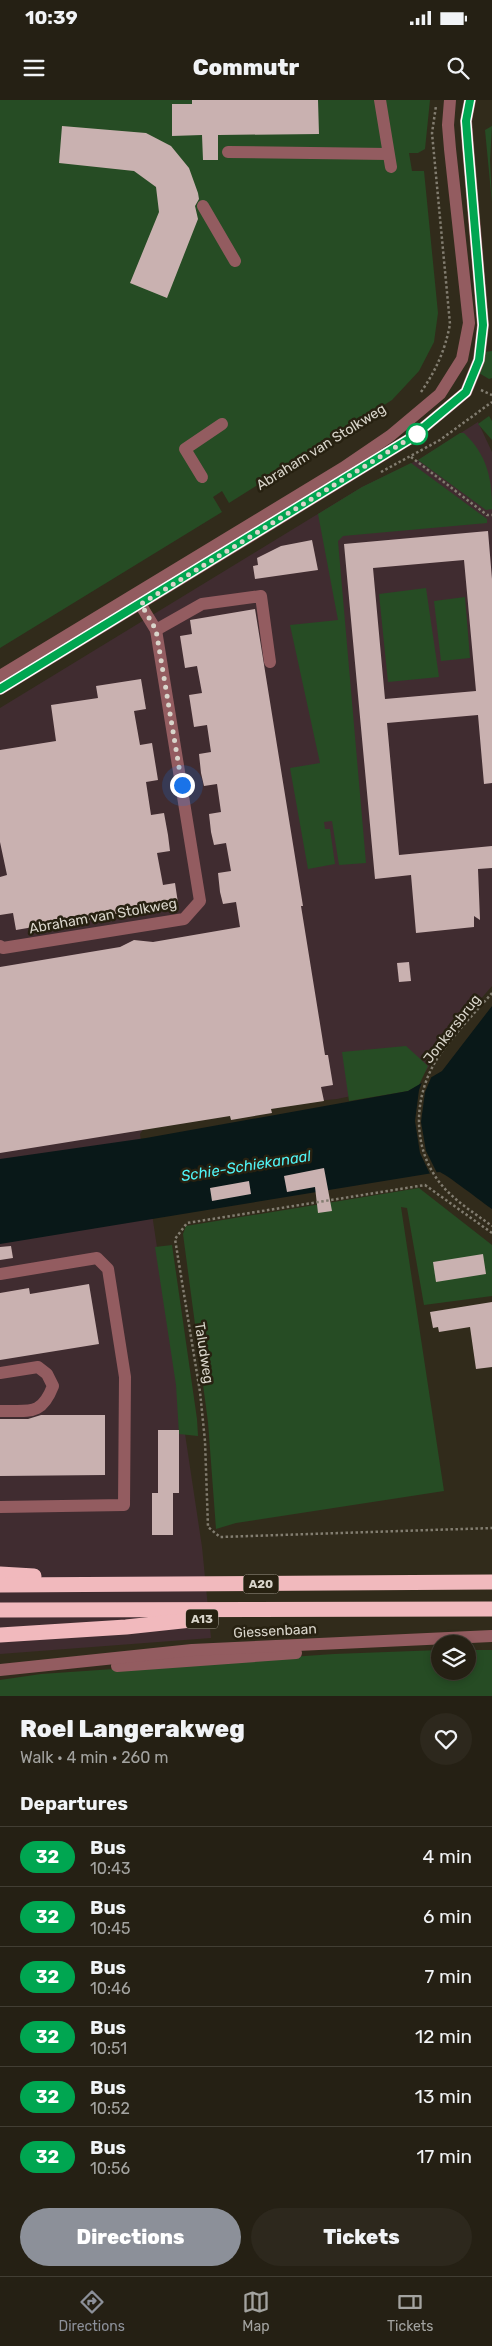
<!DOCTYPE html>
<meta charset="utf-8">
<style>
:root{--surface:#252014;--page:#2d281d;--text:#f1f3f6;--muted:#a3a3a0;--line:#423e34;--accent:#8c9099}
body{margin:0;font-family:Rubik,sans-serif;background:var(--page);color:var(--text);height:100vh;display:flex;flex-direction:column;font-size:19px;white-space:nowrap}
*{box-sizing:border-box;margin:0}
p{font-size:16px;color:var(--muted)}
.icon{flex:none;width:28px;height:28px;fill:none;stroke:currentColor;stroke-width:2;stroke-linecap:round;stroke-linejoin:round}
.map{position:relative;height:1596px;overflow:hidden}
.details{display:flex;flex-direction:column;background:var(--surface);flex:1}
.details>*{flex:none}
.badge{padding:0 10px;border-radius:16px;font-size:18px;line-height:32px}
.buttons{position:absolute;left:431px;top:1535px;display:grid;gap:10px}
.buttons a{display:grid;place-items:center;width:45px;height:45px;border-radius:50%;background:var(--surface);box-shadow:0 2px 8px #0003,0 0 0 1px var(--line);font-size:25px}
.you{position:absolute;width:25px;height:25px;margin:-12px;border:4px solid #fff;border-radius:50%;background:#1a73e8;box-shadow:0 0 0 8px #1a73e833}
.map>.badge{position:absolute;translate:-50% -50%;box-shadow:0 0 0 2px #fff}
h2{padding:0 20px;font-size:19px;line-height:45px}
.round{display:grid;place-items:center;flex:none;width:52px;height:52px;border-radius:26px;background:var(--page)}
.summary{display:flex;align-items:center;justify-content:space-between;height:85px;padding:0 20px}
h1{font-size:24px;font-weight:800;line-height:38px}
.button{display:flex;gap:10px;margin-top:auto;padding:10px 20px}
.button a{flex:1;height:58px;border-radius:30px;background:var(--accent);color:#fff;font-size:20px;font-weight:800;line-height:58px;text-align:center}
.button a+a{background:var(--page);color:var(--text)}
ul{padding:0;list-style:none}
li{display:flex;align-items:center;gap:15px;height:60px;padding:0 20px;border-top:1px solid var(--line)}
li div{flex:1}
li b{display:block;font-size:19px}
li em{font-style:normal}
li .badge{min-width:55px;font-weight:700;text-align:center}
.status{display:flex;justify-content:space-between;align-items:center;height:35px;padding:0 25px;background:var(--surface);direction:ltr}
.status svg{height:14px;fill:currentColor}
header{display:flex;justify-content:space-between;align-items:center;height:65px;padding:0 20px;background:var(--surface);font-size:22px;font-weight:800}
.tab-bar{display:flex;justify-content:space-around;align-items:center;height:70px;border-top:1px solid var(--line);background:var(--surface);font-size:14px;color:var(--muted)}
.tab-bar a{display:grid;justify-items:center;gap:2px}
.tab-bar .active{color:var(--accent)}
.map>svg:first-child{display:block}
.industrial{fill:#402c30}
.green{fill:#264c24}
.water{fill:#091818}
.pier{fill:#312b1b}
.building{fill:#c9b1b0;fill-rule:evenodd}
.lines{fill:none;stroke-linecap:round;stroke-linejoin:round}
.path{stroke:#827d70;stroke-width:2.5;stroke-dasharray:2.5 2.5;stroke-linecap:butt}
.minor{stroke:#935c60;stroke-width:12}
.highway{stroke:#f1b9bd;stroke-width:15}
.line-casing{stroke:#fff;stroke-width:11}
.line{stroke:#00a651;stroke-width:8}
.walk{stroke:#d9d5cb;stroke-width:5;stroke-dasharray:0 9}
.stop-dot{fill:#fff;stroke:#00a651;stroke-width:2.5}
.labels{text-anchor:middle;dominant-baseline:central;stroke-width:5;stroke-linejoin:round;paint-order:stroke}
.shield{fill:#272111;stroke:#a49f93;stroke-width:1}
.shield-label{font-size:12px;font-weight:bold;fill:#d9d5cb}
.street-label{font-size:14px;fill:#d9d5cb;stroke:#272111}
.water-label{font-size:15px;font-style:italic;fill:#50f3f5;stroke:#272111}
</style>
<div class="status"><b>10:39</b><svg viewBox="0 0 49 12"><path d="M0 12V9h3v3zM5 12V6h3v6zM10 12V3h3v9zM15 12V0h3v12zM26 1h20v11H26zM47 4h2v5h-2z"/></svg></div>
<header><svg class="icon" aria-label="menu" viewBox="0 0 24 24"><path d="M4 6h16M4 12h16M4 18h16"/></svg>Commutr<svg class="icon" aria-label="search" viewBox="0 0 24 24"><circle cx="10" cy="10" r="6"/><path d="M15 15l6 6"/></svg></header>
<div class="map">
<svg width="492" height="1596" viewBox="0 0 492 1596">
<rect width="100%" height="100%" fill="#312b1b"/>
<path class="industrial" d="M478,322l14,30v534l-32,37 -42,59 -81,17 -185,17 -12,18 62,413 9,91 -211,16v-946l362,-221 56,-27z"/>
<g class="green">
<path d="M0,0h430l-5,49 -7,4h-9l3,18h12l14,142 -4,29 -15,29 -27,29 -163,103 -7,-12 -9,6 9,15 -222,136z"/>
<path d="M492,26l-2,34 2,43 -7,-73z"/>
<path d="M492,251v27l-3,1 -10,-6 5,-21z"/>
<path d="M489,316l3,5v19l-14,-16z"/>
<path d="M460,333h4c23,22 28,45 28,76l-6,1 -68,-50z"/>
<path d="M411,363l76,56v4l-144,13 -5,5 28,322 -27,2 -7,-44 -8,1 1,7h5l5,35 -27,5 -18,-101 30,-5 -30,-138 48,-5 -20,-106 44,-27z"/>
<path d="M426,488l13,89 -51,5 -9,-88z"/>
<path d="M465,497l5,61 -29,3 -7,-60z"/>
<path d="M406,946l22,20 -9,19 -11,6 -59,10 -7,-49z"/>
<path d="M419,1088l73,57v51l-68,9 -17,-97 -6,-1 43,284 -208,32 -20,6 -8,-107 -25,-188 3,-8z"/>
<path d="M172,1145l25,174 1,17 -19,-2 -3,-49 -21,-138z"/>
<path d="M440,1550v21h28v-21h24v46h-492v-16l41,-6 293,-20z"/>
</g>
<path class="water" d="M492,906v203c-8,-5 -48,-37 -53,-37l-439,72v-85l146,-21 262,-47 34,-20z"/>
<path class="pier" d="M433,973l-8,19 -4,30 5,29 12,24 -7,1 -11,-23 -5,-32 4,-31 5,-13z"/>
<g class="building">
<path d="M192,0h126l1,34 -101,1v25h-15l-1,-25 -30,1v-32h20z"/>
<path d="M62,26l84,7 25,13 18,22 9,25 1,6 -4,7 3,13 -31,79 -37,-15 29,-71 -3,-25 -22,-16 -75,-8z"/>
<path d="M488,431l4,48v204l-8,1 -6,-69 -91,8 12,132 93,-9v22l-14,1 2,51 -6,-4v11l-58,6 -5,-58 -36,4 -31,-335zM464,460l12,131 -91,8 -12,-131z"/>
<path d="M312,440l6,30 -63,9 -2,-13 5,-1 -1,-7 24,-12z"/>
<path d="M255,509l48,297h-2l21,130 3,19h3l5,30 -12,2 3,14 -53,8 1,4 -41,7 -1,-4 -230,37v-186l120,-20 14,-7 19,2 87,-15 -4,-25 -13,2 -3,-12 -2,-19 13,-2 -5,-28 -12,2 -3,-13 -2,-18 12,-2 -4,-28 -13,2 -3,-13 -2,-19 12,-2 -4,-27 -13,2 -5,-32 13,-2 -5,-27 -12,2 -5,-32 12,-2 -2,-14z"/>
<path d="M141,579l5,30 -12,2 6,34 12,-2 6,37 -12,2 5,33 13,-2 4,22 2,16 -13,2 6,32 12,-2 3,20 -63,11 -1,-3 -25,9 -33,1 1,2 -41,7 -3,-17 -13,2v-38l7,-2 -7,-33v-92l56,-9 -5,-36 47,-7 -2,-12z"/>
<path d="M409,862l2,19 -12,1 -2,-19z"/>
<path d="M324,1068l8,43 -14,2 -3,-26 -28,5 -3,-16z"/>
<path d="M249,1081l2,13 -39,7 -2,-13z"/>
<path d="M11,1146l2,12 -13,2v-13z"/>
<path d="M483,1154l3,20 -50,8 -3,-20z"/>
<path d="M89,1184l10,60 -99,16v-67l29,-5 1,6z"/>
<path d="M492,1202v65l-16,2 -6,-42 -31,5 -1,-5 -5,1 -3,-16z"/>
<path d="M41,1315h64v60l-105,1v-57h28z"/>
<path d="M158,1330h21v63h-6v42h-21v-42h6z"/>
</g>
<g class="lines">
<g class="path">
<path d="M481,290l11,5"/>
<path d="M421,292c15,-22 24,-41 29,-68l-18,-191 4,-27"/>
<path d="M411,357l76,58h5"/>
<path d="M381,372l59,-32 52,-38"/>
<path d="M492,893c-17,20 -46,49 -58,71 -20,36 -21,81 3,115 14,20 36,33 55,47"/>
<path d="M492,1133l-67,-48 -238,38 -12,16 25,153 5,49 3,86 12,10 272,-9"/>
</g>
<g class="minor">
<path d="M380,0l11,67"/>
<path d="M228,52l160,2"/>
<path d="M203,106l32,55"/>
<path d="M202,377l-17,-28 37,-25"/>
<path d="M156,530l46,-26 59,-8 9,66"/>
<path d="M0,576l343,-208 47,-32 50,-42 22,-35 7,-36 -19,-174 -2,-24 2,-25"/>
<path d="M0,589l411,-251 55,-46 13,-32 4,-35 -15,-178 -2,-26 4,-21"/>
<path d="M0,846l3,2 181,-29 16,-18 -44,-271 -19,-31"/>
<path d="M0,1174l97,-16 11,11 17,108 -1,128 -124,2"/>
<path d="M0,1273l38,-6 9,7 6,12c-12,31 -24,24 -53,25"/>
<path d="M117,1566l179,-13"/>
<path d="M0,1570l192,-20 300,-14"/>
</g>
<g class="highway">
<path d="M0,1474l34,2"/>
<path d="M0,1485l492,-3"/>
<path d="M0,1510l492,-1"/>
<path d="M0,1535l126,-8 84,-9"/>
</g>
</g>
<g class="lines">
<defs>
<path id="line" d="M0,589l411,-251 55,-46 13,-32 4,-35 -15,-178 -2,-26 4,-21"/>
</defs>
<use href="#line" class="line-casing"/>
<use href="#line" class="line"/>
<path class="walk" d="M182,685l-26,-155 -15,-26 276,-170"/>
</g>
<circle class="stop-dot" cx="417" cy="334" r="10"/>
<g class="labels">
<g class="shield">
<rect x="243.5" y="1474.5" width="35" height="19" rx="4"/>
<rect x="186" y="1509.5" width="32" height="19" rx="4"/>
</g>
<g class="shield-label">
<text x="261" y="1484">A20</text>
<text x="202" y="1519">A13</text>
</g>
<g class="street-label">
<text transform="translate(321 347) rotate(-32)">Abraham van Stolkweg</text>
<text transform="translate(103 816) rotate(-10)">Abraham van Stolkweg</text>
<text transform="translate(452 929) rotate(-52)">Jonkersbrug</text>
<text transform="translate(204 1253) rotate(81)">Taludweg</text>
<text transform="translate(275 1531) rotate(-3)">Giessenbaan</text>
</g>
<g class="water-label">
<text transform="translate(246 1066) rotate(-9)">Schie-Schiekanaal</text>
</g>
</g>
</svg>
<div class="buttons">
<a><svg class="icon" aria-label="layers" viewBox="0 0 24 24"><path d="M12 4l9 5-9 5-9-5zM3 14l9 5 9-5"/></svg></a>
</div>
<div class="you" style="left:182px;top:685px"></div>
</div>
<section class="details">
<div class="summary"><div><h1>Roel Langerakweg</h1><p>Walk · 4 min · 260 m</p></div><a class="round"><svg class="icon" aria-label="heart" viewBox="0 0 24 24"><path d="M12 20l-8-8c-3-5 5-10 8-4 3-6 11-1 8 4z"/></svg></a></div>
<h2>Departures</h2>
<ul>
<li><span class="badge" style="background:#00a651;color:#fff">32</span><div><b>Bus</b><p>10:43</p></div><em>4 min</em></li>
<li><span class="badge" style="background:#00a651;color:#fff">32</span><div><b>Bus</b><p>10:45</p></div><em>6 min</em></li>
<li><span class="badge" style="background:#00a651;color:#fff">32</span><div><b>Bus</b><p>10:46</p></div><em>7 min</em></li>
<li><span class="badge" style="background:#00a651;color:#fff">32</span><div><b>Bus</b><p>10:51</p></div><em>12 min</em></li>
<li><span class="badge" style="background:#00a651;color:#fff">32</span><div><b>Bus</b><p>10:52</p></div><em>13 min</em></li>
<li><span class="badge" style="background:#00a651;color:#fff">32</span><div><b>Bus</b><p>10:56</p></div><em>17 min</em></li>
</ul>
<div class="button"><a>Directions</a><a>Tickets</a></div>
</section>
<nav class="tab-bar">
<a class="active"><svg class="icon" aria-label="directions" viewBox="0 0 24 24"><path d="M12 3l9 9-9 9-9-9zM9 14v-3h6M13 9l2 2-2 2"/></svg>Directions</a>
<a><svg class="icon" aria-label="map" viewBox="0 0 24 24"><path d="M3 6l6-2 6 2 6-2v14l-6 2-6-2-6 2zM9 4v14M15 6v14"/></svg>Map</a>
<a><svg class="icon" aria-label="tickets" viewBox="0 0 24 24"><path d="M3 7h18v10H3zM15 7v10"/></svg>Tickets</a>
</nav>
